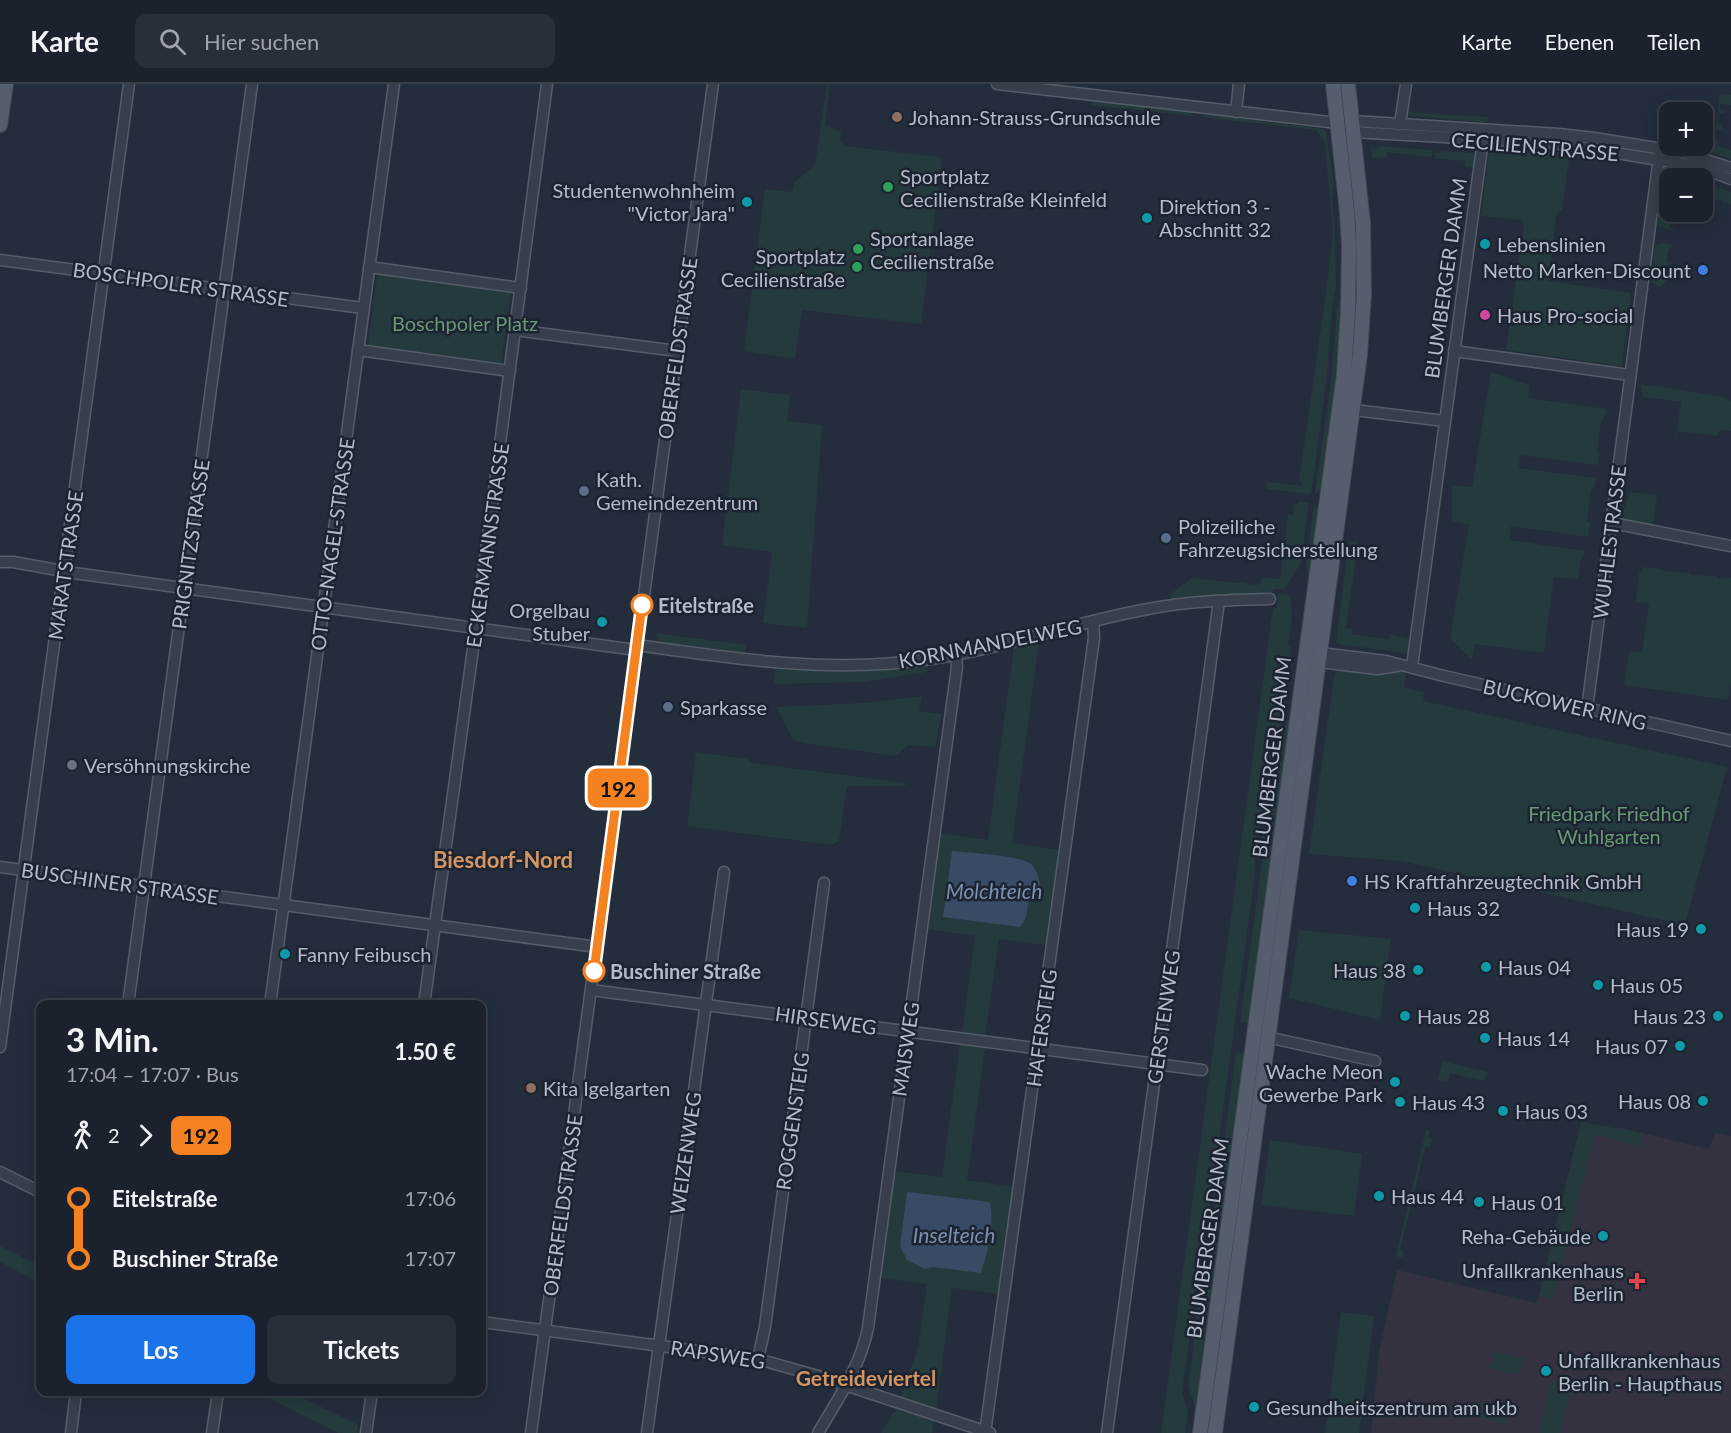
<!DOCTYPE html>
<html lang="de">
<meta charset="utf-8">
<style>
:root{--surface:#1b222d;--page:#282f39;--text:#f1f3f6;--muted:#a0a4aa;--line:#393f49;--accent:#1a73e8}
body{margin:0;font-family:Lato,sans-serif;background:var(--page);color:var(--text);height:100vh;display:flex;flex-direction:column;font-size:22px;white-space:nowrap}
*{box-sizing:border-box;margin:0}
p{font-size:20px;color:var(--muted)}
.icon{flex:none;width:33px;height:33px;fill:none;stroke:currentColor;stroke-width:2;stroke-linecap:round;stroke-linejoin:round}
.map{position:relative;flex:1;overflow:hidden}
.sheet{position:absolute;left:36px;top:916px;width:450px;height:396px;display:flex;flex-direction:column;background:var(--surface);border-radius:12px;box-shadow:0 3px 15px #0003,0 0 0 2px var(--line)}
.sheet>*{flex:none}
.badge{padding:0 12px;border-radius:9px;font-size:21px;line-height:39px}
.controls{position:absolute;left:1659px;top:18px;display:grid;gap:12px}
.controls a{display:grid;place-items:center;width:54px;height:54px;border-radius:12px;background:var(--surface);box-shadow:0 3px 15px #0003,0 0 0 2px var(--line);font-size:30px}
.map>.badge{position:absolute;translate:-50% -50%;box-shadow:0 0 0 3px #fff}
.legs{display:flex;align-items:center;gap:9px;height:66px;padding:0 30px;font-size:20px}
.legs p{margin-inline-start:auto}
.summary{display:flex;align-items:center;justify-content:space-between;height:102px;padding:0 30px}
h1{font-size:33px;font-weight:700;line-height:45px}
.button{display:flex;gap:12px;margin-top:auto;padding:12px 30px}
.button a{flex:1;height:69px;border-radius:12px;background:var(--accent);color:#fff;font-size:24px;font-weight:700;line-height:69px;text-align:center}
.button a+a{background:var(--page);color:var(--text)}
ul{padding:0 30px;list-style:none}
li{display:flex;align-items:center;gap:21px;height:60px;font-size:22px}
li i{display:grid;place-items:center;width:9px;height:100%;margin:0 8px;background:currentColor}
li i::after{content:'';width:15px;height:15px;margin:-8px;border:4px solid;border-radius:50%;background:var(--surface)}
li p{margin-inline-start:auto}
li:first-child i{background:linear-gradient(#0000 50%,currentColor 0)}
li:last-child i{background:linear-gradient(currentColor 50%,#0000 0)}
header{display:flex;align-items:center;gap:36px;box-sizing:border-box;height:84px;padding:0 30px;background:var(--surface);border-bottom:2px solid var(--line)}
header strong{font-size:28px}
nav{display:flex;gap:33px;margin-inline-start:auto;font-size:21px}
.search{width:420px;height:54px;background:var(--page);display:flex;align-items:center;gap:15px;box-sizing:border-box;padding:0 21px;border-radius:12px;color:var(--muted);font-size:22px}
.map>svg:first-child{display:block}
.medical{fill:#343240}
.green{fill:#253a3d}
.water{fill:#394a65}
.lines{fill:none;stroke-linecap:round;stroke-linejoin:round}
.minor-casing{stroke:#555d6a;stroke-width:13}
.major-casing{stroke:#404855;stroke-width:16}
.minor{stroke:#373f4c;stroke-width:10}
.major{stroke:#555e6c;stroke-width:14}
.line-1-casing{stroke:#fff;stroke-width:14}
.line-1{stroke:#f58220;stroke-width:9}
.education-dot{fill:#8d6e63;stroke:#1c2431;stroke-width:2}
.leisure-dot{fill:#2e9e5b;stroke:#1c2431;stroke-width:2}
.culture-dot{fill:#0f9aa8;stroke:#1c2431;stroke-width:2}
.shop-dot{fill:#3f7fe0;stroke:#1c2431;stroke-width:2}
.hotel-dot{fill:#d1479c;stroke:#1c2431;stroke-width:2}
.service-dot{fill:#5c6f8a;stroke:#1c2431;stroke-width:2}
.stop-1-dot{fill:#fff;stroke:#f58220;stroke-width:3}
.worship-dot{fill:#6b7280;stroke:#1c2431;stroke-width:2}
.health-dot{fill:#e0444e;stroke:#1c2431;stroke-width:2}
.labels{text-anchor:middle;dominant-baseline:central;stroke-width:5;stroke-linejoin:round;paint-order:stroke}
.poi-label{font-size:20px;fill:#b3bac8;stroke:#1c2431;text-anchor:start}
.street-label{font-size:20px;fill:#b3bac8;stroke:#1c2431}
.park-label{font-size:20px;fill:#6a9876;stroke:#1c2431}
.stop-label{font-size:20px;font-weight:bold;fill:#b3bac8;stroke:#1c2431;text-anchor:start}
.water-label{font-size:21px;font-style:italic;fill:#7b90af;stroke:#1c2431}
.neighbourhood-label{font-size:21px;font-weight:bold;fill:#d39663;stroke:#1c2431}
.quarter-label{font-size:22px;font-weight:bold;fill:#d39663;stroke:#1c2431}
</style>
<header>
<strong>Karte</strong>
<div class="search"><svg class="icon" aria-label="search" viewBox="0 0 24 24"><circle cx="10" cy="10" r="6"/><path d="M15 15l6 6"/></svg>Hier suchen</div>
<nav><a>Karte</a><a>Ebenen</a><a>Teilen</a></nav>
</header>
<div class="map">
<svg width="1731" height="1349" viewBox="0 0 1731 1349">
<rect width="100%" height="100%" fill="#242d3c"/>
<path class="medical" d="M1581,1038l31,7 9,-1 88,21 6,-16 16,3v297h-360l8,-81 18,-82 140,33z"/>
<g class="green">
<path d="M827,0h3l-5,41 16,7 -1,9 5,5 93,11 4,2 -21,165 -119,-14 -7,49 -51,-8 21,-162 27,3 2,-9 21,-18z"/>
<path d="M1720,10l11,1v10l-11,-1v6l5,1 -1,2h-5l-1,11 4,1v5l-6,-1 -1,11 5,1 -1,5 12,4v9l-28,-10 1,-8 10,1z"/>
<path d="M1095,17l95,11 3,4 -102,-11z"/>
<path d="M1405,28l83,5 -1,5c-28,-1 -55,-5 -83,-7z"/>
<path d="M1205,30l119,15 3,7 7,49 -2,12 3,34 1,56 -4,20 -5,69 -16,118 -45,-5 1,-7 37,4 -5,-6 26,-180 8,-68 -8,-89 -9,-13 -114,-13z"/>
<path d="M1379,62l53,4v7l-45,-5v6l-15,-1 -1,-10 7,1z"/>
<path d="M1501,65l69,4 -8,56 -6,7 -8,65 83,12 -9,73 -116,-16 18,-127 -3,-3 -37,-4 -3,1 8,-67z"/>
<path d="M1441,67l32,2 2,5 -1,10 -9,-1v-6l-30,-3v-5h6z"/>
<path d="M1675,89l16,5h-21v34h3v5l4,1 -5,1 -2,9 6,2v1l-19,-5 7,-45z"/>
<path d="M1703,98l28,10v12l-6,-2 -2,5v-6l-8,-2 -3,4 1,-5 -10,-4z"/>
<path d="M1341,144h3c5,87 -9,175 -21,262l-8,4 16,-113 6,-73 6,-15v-56z"/>
<path d="M1662,159l12,2 -6,5 -1,13 5,-1 -6,5 -1,12 4,-2v2l-9,8 -9,-5 4,-37z"/>
<path d="M380,190l129,17 2,2 -10,70 -131,-16 -2,-4 9,-65z"/>
<path d="M1491,288l38,13 -1,13 78,11 -2,10 -3,2 -4,31 2,1 -1,12 -78,-10 -1,13 77,10 -2,10 -3,2 -4,31 3,1 -2,15 -77,-11 -2,14 77,11 -5,9 -3,19 -24,-2 -10,76 -69,-9 -3,16 -22,-22 19,-114 -17,-3v-36l20,2z"/>
<path d="M1641,300l82,13 8,4v30l-11,-1 -2,6 -40,-5 -3,13 6,-42 -38,-5z"/>
<path d="M741,305l49,6 -3,26 35,4 -15,203 -44,-5 9,-71 -50,-7z"/>
<path d="M1630,408l27,3 -4,32 -31,-7 2,-12 5,-11z"/>
<path d="M1298,418l11,1 -8,60 -16,26h-11l-4,6 -99,6 -2,-6 23,-17 45,5c8,-2 15,4 23,1l2,-7 18,2 8,-64h5l1,-11h4z"/>
<path d="M1314,420l6,7 -11,71 -3,-17z"/>
<path d="M1349,457l9,1 -12,86 6,1 -1,5 38,5 1,-5 21,5 -2,15 -71,-10 -2,-2z"/>
<path d="M1644,483l19,2v2l27,2v2l27,1v2l8,1 1,-1h5v104l-3,18 -104,-15 5,-34 13,1 7,-48 -13,-2 3,-28z"/>
<path d="M1278,510l11,1c6,15 1,33 -1,50l3,3 -8,70 -12,36 -9,68 -8,19 1,34 -54,397 -9,27 -1,28 -9,66 6,19 -3,21h-24l112,-825h4z"/>
<path d="M655,549l91,12 -1,8 -84,-11z"/>
<path d="M1039,557l-27,202 47,7 -13,95 -47,-6 -14,97 -23,-3 13,-97 -48,-7 13,-96 48,7 26,-193z"/>
<path d="M928,581l-1,7 -63,10 -90,2 1,-15c51,4 102,2 153,-4z"/>
<path d="M1337,585l69,2 -2,17 20,4 -1,9 304,66 -42,158 -283,-64 -93,-7 25,-177z"/>
<path d="M922,612l-3,15 22,3 -5,33 -28,-2 -12,11 -93,-13 -10,-3 -17,-33 89,-4z"/>
<path d="M1287,636h4l-41,303 -10,-1 22,-160 -2,-22 7,-16 9,-68z"/>
<path d="M696,668l51,7 6,4 152,20v3h-58l-8,55 -7,4 -145,-19z"/>
<path d="M1299,846l92,9 -11,81 -91,-22z"/>
<path d="M960,960l25,4 -18,132 47,7 -15,107 -47,-6 -16,121 -35,-12 17,-49 9,-64 -47,-6 15,-107 47,6z"/>
<path d="M1236,968l10,2 -35,258 -7,27 -10,81v-17l-6,-16 9,-67v-20l9,-27z"/>
<path d="M1256,971l6,1 -51,377h-4l5,-50z"/>
<path d="M1442,977l45,11 -3,9 -34,-8 -3,9 -9,-2z"/>
<path d="M1581,1038l62,11 -3,13 -46,-11 -39,158 -3,6 -13,-3z"/>
<path d="M1426,1046l4,1 -1,6 3,2 -2,8h-5l-12,52 4,1 -1,3h-4l-12,46 4,4 -1,4h-5l-2,-2z"/>
<path d="M1270,1056l92,14 -8,62 -93,-11z"/>
<path d="M0,1162l40,20v17l-40,-21z"/>
<path d="M1341,1228l33,4 -15,117h-34z"/>
<path d="M1493,1267l31,8 -6,16 -29,-7 1,-5h4l1,-4 -3,-1z"/>
<path d="M1551,1297l3,2 17,3 -11,47h-21z"/>
<path d="M257,1308h34l67,33 -1,8h-19z"/>
<path d="M1481,1318l29,7 -4,16 -29,-8 2,-5h3l1,-4 -3,-1z"/>
<path d="M896,1325l38,12 -2,12h-51z"/>
</g>
<g class="water">
<path d="M952,767c15,2 71,4 80,14 6,6 8,19 9,27l-4,6h-8l-3,20 -6,9 -77,-10z"/>
<path d="M907,1108l83,10c4,29 -1,43 -9,71l-48,-6 -8,2 -18,-9 -7,-14z"/>
</g>
<g class="lines">
<defs>
<g id="minor">
<path d="M997,0l341,39 15,-2 206,13 35,4 87,14 50,16"/>
<path d="M1236,28l3,-28"/>
<path d="M1400,40l6,-40"/>
<path d="M1349,45l5,3 15,1 186,10 141,23 35,13"/>
<path d="M0,176l363,48"/>
<path d="M369,183l152,21"/>
<path d="M515,246l162,21"/>
<path d="M358,266l152,21"/>
<path d="M1454,267l176,24"/>
<path d="M1354,326l91,11"/>
<path d="M1612,439l119,23"/>
<path d="M0,478h13l61,11 562,77"/>
<path d="M637,561c98,14 195,29 294,14 74,-11 144,-37 217,-50 40,-8 81,-9 122,-10"/>
<path d="M1312,568l74,9 58,15 287,65"/>
<path d="M1311,577l66,8 20,-3"/>
<path d="M1412,583l71,-527"/>
<path d="M1587,625l73,-560"/>
<path d="M0,783l597,80"/>
<path d="M591,906l611,80"/>
<path d="M128,921l124,-921"/>
<path d="M270,921l124,-921"/>
<path d="M424,921l53,-385 70,-536"/>
<path d="M1263,952l112,25"/>
<path d="M0,963l129,-963"/>
<path d="M0,1088l40,20"/>
<path d="M482,1238l276,37 60,17 172,57"/>
<path d="M758,1275l7,-32 59,-444"/>
<path d="M71,1349l5,-41"/>
<path d="M212,1349l6,-41"/>
<path d="M366,1349l6,-41"/>
<path d="M531,1349l182,-1349"/>
<path d="M647,1349l77,-561"/>
<path d="M818,1349c20,-34 42,-66 50,-105l89,-661 -1,-13"/>
<path d="M985,1349l109,-795 -1,-16"/>
<path d="M1107,1349l112,-832"/>
</g>
<g id="major">
<path d="M0,41l6,-41"/>
<path d="M1200,1349l144,-1059 4,-64 1,-64 -2,-34 -14,-128"/>
<path d="M1215,1349l145,-1078 4,-61 -1,-71 -15,-139"/>
</g>
</defs>
<use href="#minor" class="minor-casing"/>
<use href="#major" class="major-casing"/>
<use href="#minor" class="minor"/>
<use href="#major" class="major"/>
</g>
<g class="lines">
<defs>
<path id="line-1" d="M594,887l48,-366"/>
</defs>
<use href="#line-1" class="line-1-casing"/>
<use href="#line-1" class="line-1"/>
</g>
<g class="education-dot">
<circle cx="897" cy="33" r="6"/>
<circle cx="531" cy="1004" r="6"/>
</g>
<g class="leisure-dot">
<circle cx="888" cy="103" r="6"/>
<circle cx="858" cy="165" r="6"/>
<circle cx="857" cy="183" r="6"/>
</g>
<g class="culture-dot">
<circle cx="747" cy="118" r="6"/>
<circle cx="1147" cy="134" r="6"/>
<circle cx="1485" cy="160" r="6"/>
<circle cx="602" cy="538" r="6"/>
<circle cx="1415" cy="824" r="6"/>
<circle cx="1701" cy="845" r="6"/>
<circle cx="285" cy="870" r="6"/>
<circle cx="1486" cy="883" r="6"/>
<circle cx="1418" cy="886" r="6"/>
<circle cx="1598" cy="901" r="6"/>
<circle cx="1405" cy="932" r="6"/>
<circle cx="1718" cy="932" r="6"/>
<circle cx="1485" cy="954" r="6"/>
<circle cx="1680" cy="962" r="6"/>
<circle cx="1395" cy="998" r="6"/>
<circle cx="1703" cy="1017" r="6"/>
<circle cx="1400" cy="1018" r="6"/>
<circle cx="1503" cy="1027" r="6"/>
<circle cx="1379" cy="1112" r="6"/>
<circle cx="1479" cy="1118" r="6"/>
<circle cx="1603" cy="1152" r="6"/>
<circle cx="1546" cy="1287" r="6"/>
<circle cx="1254" cy="1323" r="6"/>
</g>
<g class="shop-dot">
<circle cx="1703" cy="186" r="6"/>
<circle cx="1352" cy="797" r="6"/>
</g>
<circle class="hotel-dot" cx="1485" cy="231" r="6"/>
<g class="service-dot">
<circle cx="584" cy="407" r="6"/>
<circle cx="1166" cy="454" r="6"/>
<circle cx="668" cy="623" r="6"/>
</g>
<g class="stop-1-dot">
<circle cx="642" cy="521" r="10"/>
<circle cx="594" cy="887" r="10"/>
</g>
<circle class="worship-dot" cx="72" cy="681" r="6"/>
<path class="health-dot" d="M1634 1188h6v6h6v6h-6v6h-6v-6h-6v-6h6z"/>
<g class="labels">
<g class="poi-label">
<text x="909" y="33">Johann-Strauss-Grundschule</text>
<text x="900" y="92">Sportplatz<tspan x="900" dy="23">Cecilienstraße Kleinfeld</tspan></text>
<text x="735" y="106" text-anchor="end">Studentenwohnheim<tspan x="735" dy="23">"Victor Jara"</tspan></text>
<text x="1159" y="122">Direktion 3 -<tspan x="1159" dy="23">Abschnitt 32</tspan></text>
<text x="870" y="154">Sportanlage<tspan x="870" dy="23">Cecilienstraße</tspan></text>
<text x="1497" y="160">Lebenslinien</text>
<text x="845" y="172" text-anchor="end">Sportplatz<tspan x="845" dy="23">Cecilienstraße</tspan></text>
<text x="1691" y="186" text-anchor="end">Netto Marken-Discount</text>
<text x="1497" y="231">Haus Pro-social</text>
<text x="596" y="395">Kath.<tspan x="596" dy="23">Gemeindezentrum</tspan></text>
<text x="1178" y="442">Polizeiliche<tspan x="1178" dy="23">Fahrzeugsicherstellung</tspan></text>
<text x="590" y="526" text-anchor="end">Orgelbau<tspan x="590" dy="23">Stuber</tspan></text>
<text x="680" y="623">Sparkasse</text>
<text x="84" y="681">Versöhnungskirche</text>
<text x="1364" y="797">HS Kraftfahrzeugtechnik GmbH</text>
<text x="1427" y="824">Haus 32</text>
<text x="1689" y="845" text-anchor="end">Haus 19</text>
<text x="297" y="870">Fanny Feibusch</text>
<text x="1498" y="883">Haus 04</text>
<text x="1406" y="886" text-anchor="end">Haus 38</text>
<text x="1610" y="901">Haus 05</text>
<text x="1417" y="932">Haus 28</text>
<text x="1706" y="932" text-anchor="end">Haus 23</text>
<text x="1497" y="954">Haus 14</text>
<text x="1668" y="962" text-anchor="end">Haus 07</text>
<text x="1383" y="987" text-anchor="end">Wache Meon<tspan x="1383" dy="23">Gewerbe Park</tspan></text>
<text x="543" y="1004">Kita Igelgarten</text>
<text x="1691" y="1017" text-anchor="end">Haus 08</text>
<text x="1412" y="1018">Haus 43</text>
<text x="1515" y="1027">Haus 03</text>
<text x="1391" y="1112">Haus 44</text>
<text x="1491" y="1118">Haus 01</text>
<text x="1591" y="1152" text-anchor="end">Reha-Gebäude</text>
<text x="1624" y="1186" text-anchor="end">Unfallkrankenhaus<tspan x="1624" dy="23">Berlin</tspan></text>
<text x="1558" y="1276">Unfallkrankenhaus<tspan x="1558" dy="23">Berlin - Haupthaus</tspan></text>
<text x="1266" y="1323">Gesundheitszentrum am ukb</text>
</g>
<g class="street-label">
<text transform="translate(1535 62) rotate(5)">CECILIENSTRASSE</text>
<text transform="translate(1445 194) rotate(-82)">BLUMBERGER DAMM</text>
<text transform="translate(181 200) rotate(8)">BOSCHPOLER STRASSE</text>
<text transform="translate(677 264) rotate(-82)">OBERFELDSTRASSE</text>
<text transform="translate(1609 458) rotate(-83)">WUHLESTRASSE</text>
<text transform="translate(190 460) rotate(-82)">PRIGNITZSTRASSE</text>
<text transform="translate(332 460) rotate(-82)">OTTO-NAGEL-STRASSE</text>
<text transform="translate(487 461) rotate(-82)">ECKERMANNSTRASSE</text>
<text transform="translate(65 481) rotate(-82)">MARATSTRASSE</text>
<text transform="translate(990 559) rotate(-11)">KORNMANDELWEG</text>
<text transform="translate(1565 620) rotate(13)">BUCKOWER RING</text>
<text transform="translate(1271 673) rotate(-83)">BLUMBERGER DAMM</text>
<text transform="translate(120 799) rotate(8)">BUSCHINER STRASSE</text>
<text transform="translate(1163 933) rotate(-82)">GERSTENWEG</text>
<text transform="translate(826 936) rotate(8)">HIRSEWEG</text>
<text transform="translate(1041 944) rotate(-82)">HAFERSTEIG</text>
<text transform="translate(905 965) rotate(-82)">MAISWEG</text>
<text transform="translate(792 1037) rotate(-82)">ROGGENSTEIG</text>
<text transform="translate(685 1069) rotate(-82)">WEIZENWEG</text>
<text transform="translate(562 1121) rotate(-82)">OBERFELDSTRASSE</text>
<text transform="translate(1207 1154) rotate(-82)">BLUMBERGER DAMM</text>
<text transform="translate(718 1270) rotate(9)">RAPSWEG</text>
</g>
<g class="park-label">
<text x="465" y="239">Boschpoler Platz</text>
<text x="1609" y="729">Friedpark Friedhof<tspan x="1609" dy="23">Wuhlgarten</tspan></text>
</g>
<g class="stop-label">
<text x="658" y="521">Eitelstraße</text>
<text x="610" y="887">Buschiner Straße</text>
</g>
<g class="water-label">
<text x="994" y="806">Molchteich</text>
<text x="954" y="1150">Inselteich</text>
</g>
<g class="neighbourhood-label">
<text x="866" y="1293">Getreideviertel</text>
</g>
<g class="quarter-label">
<text x="503" y="775">Biesdorf-Nord</text>
</g>
</g>
</svg>
<div class="controls">
<a>+</a>
<a>−</a>
</div>
<b class="badge" style="left:618px;top:704px;background:#f58220;color:#111">192</b>
<section class="sheet">
<div class="summary"><div><h1>3 Min.</h1><p>17:04 – 17:07 · Bus</p></div><b>1.50 €</b></div>
<div class="legs"><svg class="icon" aria-label="walk" viewBox="0 0 24 24"><circle cx="13" cy="4" r="2"/><path d="M13 8l-2 6 4 7M11 14l-3 7M7 12l3-4h3l4 4"/></svg>2<svg class="icon" aria-label="forward" viewBox="0 0 24 24"><path d="M9 5l7 7-7 7"/></svg><b class="badge" style="background:#f58220;color:#111">192</b></div>
<ul>
<li><i style="color:#f58220"></i><b>Eitelstraße</b><p>17:06</p></li>
<li><i style="color:#f58220"></i><b>Buschiner Straße</b><p>17:07</p></li>
</ul>
<div class="button"><a>Los</a><a>Tickets</a></div>
</section>
</div>
